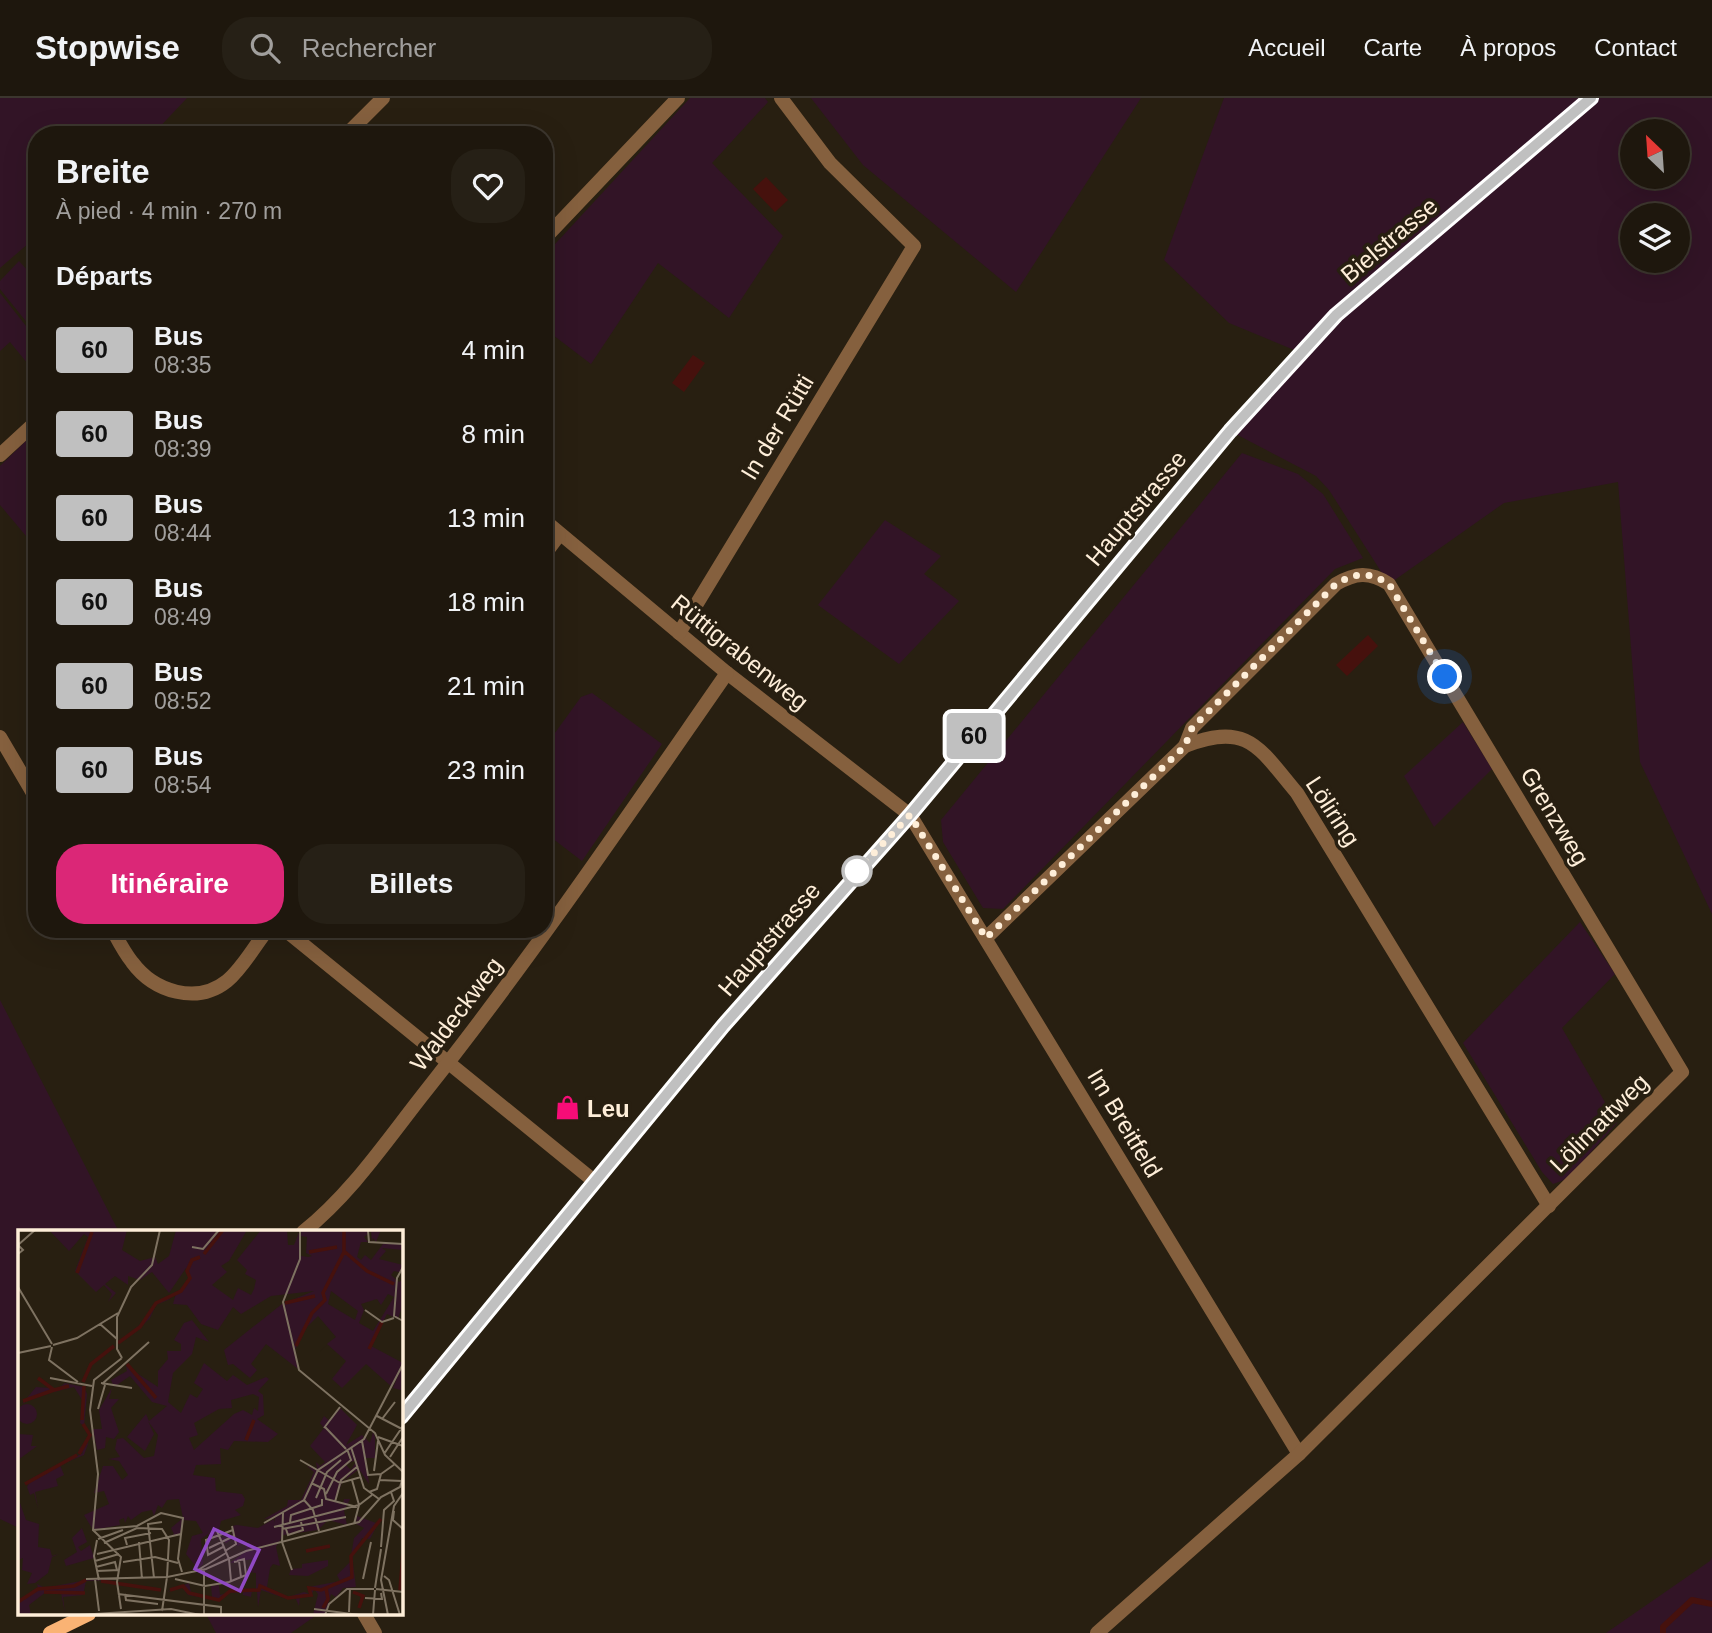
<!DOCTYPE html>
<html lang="fr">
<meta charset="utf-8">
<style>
:root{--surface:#1e170d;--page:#262016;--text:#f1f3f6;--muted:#a19f9d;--line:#3c362e;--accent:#db2777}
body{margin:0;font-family:Helvetica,sans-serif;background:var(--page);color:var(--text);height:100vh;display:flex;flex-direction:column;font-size:26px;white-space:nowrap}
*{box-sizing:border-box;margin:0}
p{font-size:23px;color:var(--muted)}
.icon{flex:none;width:38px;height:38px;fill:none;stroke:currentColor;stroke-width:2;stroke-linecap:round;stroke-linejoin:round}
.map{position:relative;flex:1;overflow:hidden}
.drawer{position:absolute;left:28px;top:28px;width:525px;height:812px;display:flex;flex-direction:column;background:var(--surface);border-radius:28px;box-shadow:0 7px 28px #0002,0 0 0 2px var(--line)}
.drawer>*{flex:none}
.badge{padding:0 14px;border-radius:5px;font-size:24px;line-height:46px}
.needle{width:46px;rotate:335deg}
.buttons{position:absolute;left:1620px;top:21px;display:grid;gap:14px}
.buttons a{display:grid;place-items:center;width:70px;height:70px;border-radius:50%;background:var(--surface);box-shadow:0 7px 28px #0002,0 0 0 2px var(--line);font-size:35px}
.you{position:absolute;width:35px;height:35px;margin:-18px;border:5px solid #fff;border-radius:50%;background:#1a73e8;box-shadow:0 0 0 10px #1a73e833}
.map>.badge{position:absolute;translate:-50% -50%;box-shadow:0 0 0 4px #fff}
h2{padding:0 28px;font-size:26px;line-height:63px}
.round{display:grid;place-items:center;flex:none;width:74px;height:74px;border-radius:28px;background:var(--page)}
.overview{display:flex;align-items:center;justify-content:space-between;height:119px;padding:0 28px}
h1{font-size:33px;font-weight:700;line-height:52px}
.primary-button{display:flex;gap:14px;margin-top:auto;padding:14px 28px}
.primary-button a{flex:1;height:80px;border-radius:28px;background:var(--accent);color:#fff;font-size:28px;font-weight:700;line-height:80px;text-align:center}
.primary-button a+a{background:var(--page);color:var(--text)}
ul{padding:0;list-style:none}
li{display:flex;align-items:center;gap:21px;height:84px;padding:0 28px}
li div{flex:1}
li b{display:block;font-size:26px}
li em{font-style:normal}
li .badge{min-width:77px;font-weight:700;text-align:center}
header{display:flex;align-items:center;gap:42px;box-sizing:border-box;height:98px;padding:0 35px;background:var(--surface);border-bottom:2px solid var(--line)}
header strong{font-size:33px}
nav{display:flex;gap:38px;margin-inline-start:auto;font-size:24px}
.search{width:490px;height:63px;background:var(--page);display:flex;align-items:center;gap:18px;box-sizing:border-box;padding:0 24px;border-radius:28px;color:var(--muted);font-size:26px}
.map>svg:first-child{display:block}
.green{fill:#321426;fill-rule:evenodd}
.water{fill:#46110d}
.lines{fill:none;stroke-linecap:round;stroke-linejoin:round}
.stream{stroke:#46110d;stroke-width:6}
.minor{stroke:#85603e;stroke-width:14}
.secondary{stroke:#fab374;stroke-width:14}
.line-casing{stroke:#fff;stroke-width:16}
.line{stroke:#c0c0c0;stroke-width:10}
.walk{stroke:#feeed9;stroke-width:7;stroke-dasharray:0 12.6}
.stop-dot{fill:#fff;stroke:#c0c0c0;stroke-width:3.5}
.labels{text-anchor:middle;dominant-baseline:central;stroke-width:7;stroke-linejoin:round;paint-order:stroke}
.street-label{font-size:24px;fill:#feeed9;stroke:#281f11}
.poi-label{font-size:24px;font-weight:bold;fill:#feeed9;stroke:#281f11;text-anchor:start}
.inset-river{fill:none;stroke:#46110d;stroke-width:3.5}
.inset-road{fill:none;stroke:#7e7261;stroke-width:2}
.view{fill:#8f49c3;fill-opacity:0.15;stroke:#8f49c3;stroke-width:3.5}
.inset-edge{fill:none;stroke:#feeed9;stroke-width:3.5}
</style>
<header>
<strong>Stopwise</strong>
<div class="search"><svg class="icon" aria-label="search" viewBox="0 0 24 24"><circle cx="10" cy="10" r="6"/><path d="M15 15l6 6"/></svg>Rechercher</div>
<nav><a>Accueil</a><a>Carte</a><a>À propos</a><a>Contact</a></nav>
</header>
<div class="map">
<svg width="1712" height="1535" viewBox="0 0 1712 1535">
<rect width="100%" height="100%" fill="#281f11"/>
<g class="green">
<path d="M0,0h187l-35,37h-115v101l-37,32z"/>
<path d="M690,0h75l3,4 -56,61 71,73 -54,82 -71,-55 -67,101 -42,-32 -5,5v-81z"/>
<path d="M811,0h330l-125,194 -153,-127z"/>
<path d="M1224,0h488v816l-72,-152 -22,-280 -114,21 -115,81 -60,-94 -13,-14 -86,-45 69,-79 -70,-29 -65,-63zM1633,33h45v46h-45zM1633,117h45v46h-45z"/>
<path d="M19,163l18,20v54l-37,-46v-8z"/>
<path d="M0,195l37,47v35l-27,-33 -10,9z"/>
<path d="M33,336l4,4v111l-37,-44v-39z"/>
<path d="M1242,355l56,21 25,20 40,64 -28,11 -332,340 -20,-1 -40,-66 -2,-22z"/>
<path d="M885,422l56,36 -17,18 35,27 -60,63 -81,-59z"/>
<path d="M592,595l70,51 -80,117 -38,-29v-84l37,-51z"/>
<path d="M1463,624l29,47 -58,58 -30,-51z"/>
<path d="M1580,824l35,52 -53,54 55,95 -50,56 -14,5 -11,-12 -79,-129z"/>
<path d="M0,902l119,232h-100v296l-19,-9z"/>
<path d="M1712,1459v76h-106l104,-72z"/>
<path d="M206,1516h112l-27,19h-75z"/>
</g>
<g class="water">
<path d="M766,79l22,23 -13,12 -22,-23z"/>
<path d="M693,257l12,8 -21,29 -12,-9z"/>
<path d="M1368,537l10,11 -31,30 -11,-11z"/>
</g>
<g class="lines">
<path class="stream" d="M1663,1535v-6l29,-27 20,4"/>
<g class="minor">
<path d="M346,37l37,-37"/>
<path d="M544,141l134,-141"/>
<path d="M0,357l37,-34"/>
<path d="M544,422l183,153 183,142 389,639"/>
<path d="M544,457l15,-20"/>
<path d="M679,535l235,-387 -84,-83 -49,-65"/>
<path d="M0,639l37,63"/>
<path d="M112,831c6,11 12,23 20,33 22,30 65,43 95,19 16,-13 28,-36 41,-52"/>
<path d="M284,831l310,252"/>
<path d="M986,840l199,-192c63,-25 74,2 112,47l252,413"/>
<path d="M303,1134c48,-38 84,-92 122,-140 107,-135 204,-278 302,-419"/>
<path d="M364,1516l11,19"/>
<path d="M1097,1535l202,-179 383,-382 -293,-488c-20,-13 -34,-11 -53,0l-144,144 -7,18"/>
</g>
<g class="secondary">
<path d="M401,1319l322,-391 187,-211 320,-384 106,-116 255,-217"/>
<path d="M50,1535l39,-19"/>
</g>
</g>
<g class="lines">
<defs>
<path id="line" d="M401,1319l322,-391 187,-211 320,-384 106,-116 255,-217"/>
</defs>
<use href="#line" class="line-casing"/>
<use href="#line" class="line"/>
<path class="walk" d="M857,773l53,-56 76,123 199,-192 7,-18 144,-144c19,-11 33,-13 53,0l56,93"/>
</g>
<defs>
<symbol id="shop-bare" viewBox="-9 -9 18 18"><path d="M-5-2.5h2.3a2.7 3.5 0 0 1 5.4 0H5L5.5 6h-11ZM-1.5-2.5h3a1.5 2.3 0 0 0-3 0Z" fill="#f70c77" stroke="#281f11" stroke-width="2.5" paint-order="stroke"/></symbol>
</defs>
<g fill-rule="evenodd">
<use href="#shop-bare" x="550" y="992" width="35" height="35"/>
</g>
<circle class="stop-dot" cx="857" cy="773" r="14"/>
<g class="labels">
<g class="street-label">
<text transform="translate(1389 142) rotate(-40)">Bielstrasse</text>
<text transform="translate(777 329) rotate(-59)">In der Rütti</text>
<text transform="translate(1136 410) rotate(-50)">Hauptstrasse</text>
<text transform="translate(740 554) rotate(39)">Rüttigrabenweg</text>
<text transform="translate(1333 713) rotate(57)">Löliring</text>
<text transform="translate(1555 718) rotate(59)">Grenzweg</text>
<text transform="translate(769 841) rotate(-49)">Hauptstrasse</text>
<text transform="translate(456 916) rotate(-53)">Waldeckweg</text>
<text transform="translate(1125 1025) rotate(59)">Im Breitfeld</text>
<text transform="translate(1599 1025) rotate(-45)">Lölimattweg</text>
</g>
<g class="poi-label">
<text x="587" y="1010">Leu</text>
</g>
</g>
<g transform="translate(18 1132)">
<rect width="385" height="385" fill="#281f11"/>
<path d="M31,0h78l-5,20 18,11 15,-4 3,7 11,-8 7,-26h71l-18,31 -8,5 6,6 -15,13 21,15 5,-12 13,7 3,-6 2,-9 -11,-6 2,-4 -10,-10 24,-30h26l1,15h6l6,-15 1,26 7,1 4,-1 -6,-3 1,-16 -6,-1v-6h80l-5,12 -3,-4 -1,4 -1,-11 -7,6 4,5h-7l-4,15 4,3 4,-5 6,5 12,-16h19l1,-13v19l-21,-2 4,3 -7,8 24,6v8l-9,-2 -3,4 8,7 4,-3v24l-5,16 -11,-5 -16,32 32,17 -2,27 -8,-2 7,-17 -8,16 -26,-23 -24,24 -10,-9 14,-18 -19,-17 -8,9 9,-10 8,-6 -18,-21 -14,14 -9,20 3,19 -32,-25 -15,20 6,6 -7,8 -17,-14 -5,1 -4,-15 58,-46 32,-13 -43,5 -30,18 -8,-7 -15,23 -17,-6 -14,-19 -14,-1 3,-11 -8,7 -12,5 -6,13 -11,11 -19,14 28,-26 8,-14 26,-14 8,-11 -4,-10 -17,25 -17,-21 -12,8 -12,-4v9l-13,-9 -10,8 11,9 -8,9 4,-8 -8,-9 -8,7 -21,-21 13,-34 -4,-3 -15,17zM313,61l27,20 -3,9 -27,-16zM370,64l6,3 -21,34 -14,-8 5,-13 -3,-6 16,-5 4,6zM174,90l17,22 -13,-5 -4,17 -19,19 -5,29 13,11 9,-19 7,4 6,-9 -9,-6 10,-20 23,18 6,-6 14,10 19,-8 3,2 -11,12 5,4 1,20 -7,4 21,15 -10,8 -34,-1 -6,9 -8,-2 1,16 -25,1 -3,10 22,3 1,13 26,3 3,5 -2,7 -8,4 6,5 -20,6 -4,18 -7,-3 -1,6 -1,-8 -7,5 2,25 -5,5 -12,-15 6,-18 11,-3 -7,-12 -13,-1 -2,14 -12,3 5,-3 -3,-6 12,-10 -4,-19 -12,1 -5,8 -4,-3 -4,11 -2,-6 -10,2 -11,8 -3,-4 -3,7 -1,-5 -5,2 1,5 -27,5 -9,-15 25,-11 -5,-13 -10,2 9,-27h10l9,14 6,-5 -9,-14 -11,-2 12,-2 -5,-8 2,-10 6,-1 21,20 10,-2 4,-21 -10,-14 6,13 -9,17 -18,-14 19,-23 3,7 18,-15 -15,-4 -22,-26 -16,11 -3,-7 16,-9 -1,-5 32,21v-16l10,-12 -1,-8h14v-7l-7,-4 10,-17zM235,164l6,3 -1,14 -4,-3 -2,7 -9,-5 -9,4 -40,36 -5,-12 9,-3 -4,-12 25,-14 13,-1 -1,-8zM21,147l17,13 9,-7 19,4 3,7 -3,32 -4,-3 4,-20 -10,-16 -20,5 -7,-1 -25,13 14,-17 14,1zM94,158l-3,11h10l-8,9 8,24 -5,7 -8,-2 -1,11 -8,2 -4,-21h9l-3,-19zM-1 184a10 10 0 1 1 20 0a10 10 0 1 1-20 0ZM322,178l17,17 -11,20 16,-10 8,8 3,-11 2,5v21h-9l3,26 -10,-15 -14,11 12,-20 -12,4 6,6 -7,7 -9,25 8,2 1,-5h6l-6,12 3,14 -19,-5 -10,10 -35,5 -7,12 4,19 -7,-2 -3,4 -3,19 21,10 16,-5 5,2v-7l31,-6 -3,-6 13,-13 4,-24 10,-10 -8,-4 1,-8 19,7 5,-5 -11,21 -8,-1 -10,18 4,31 -13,1 -7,9 -5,-3 -6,21h-12l5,-21 -4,-5 -3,7 -11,1 -1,9 -4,-9 -8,2 -26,-9 -3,17 -1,-16h-5l-1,6 -8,-2v-4l-18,3 -6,7 -31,-6 -6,-8 -16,5 23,-9 2,9 16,5h5l-1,-11 8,-1 1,10 22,-7 14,1v-16l-7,-1 3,-13 -22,4 15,-11 3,-11 -10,5 -6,-7 -6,4 -6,-5 12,-1v-11l5,-1 21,3 16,-9 1,4v-5l-11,1 23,-13 1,-6h13l13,-28 -7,-6 10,3 -1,-7 4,4 5,-4 -15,-16 14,-18 -4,-5 4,-7 6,5zM0,204l15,1 -2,11h6l-19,14zM69,211l1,3 -4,11 -24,10 4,10 -8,4 2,7 -23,6 3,16 -4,-15 -4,2 -3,-8 5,-9 51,-25 -4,-4zM2,273l6,17 13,4 -1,23 12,2 2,7 7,-2 -7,3 -4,16 -13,10 -8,1 5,-11 -10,-3 1,-12 -5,2zM64,298l5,14 -9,5 3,4 9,-6 4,13 -28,8 -2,-6 13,-8 -5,-14zM310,330v6l-20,10 -19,-1 2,-6 11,-1v-4zM73,349l25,1 -30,1 -3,14 -20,2 2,16 -4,-20 -15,-1 -17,13 2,10h-13l1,-15 19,-12 -1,-4 8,4z" fill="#321426" fill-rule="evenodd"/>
<path class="inset-river" d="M291,22l28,-5M327,22l22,19 27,13M186,24l19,-24M59,43l15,-41M267,73l30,-7M100,113l22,-16 16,-24 25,-12 9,-13 -3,-7 5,-11 8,-3M278,116l16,-33 13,-13 -2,-7 21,-41v-22M351,119l13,-27M109,134l29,34M20,148l16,12 15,-4M65,152l8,-18 23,-18M5,171l31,-11M64,190l2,-34M228,210l8,-20M61,224l11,-19 -7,-11M7,254l52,-29M288,321l24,-5M83,351l60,9M152,360l13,-4 6,7 30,7 11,-9 29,-1 1,-4 28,12 23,-3 -2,-7 12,2 31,-13 -1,-21 30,-37M382,360l3,-36M26,362l41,1M335,362l10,4 -4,12M0,372l20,-13 36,-3 12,-6M305,378l5,-9 -2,-11"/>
<path class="inset-road" d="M282,0v29l-17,43 16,68 76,63 10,22 18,17M350,1l1,11 34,2M174,17l11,2 16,-19M0,24l5,-4 -5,-5 17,-15M385,37l-6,11 -3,38 9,5M0,57l34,57M347,80l17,12 12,-4M82,94l17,15M35,115l24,-7 41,-25M34,117l-3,13 29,22M0,123l33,-7M104,128l-5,-9v-32l14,-30 21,-22 8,-35M32,148l42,8M83,153l31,5M84,154l47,-42M80,179l7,-24M359,186l25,13M364,189l13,-17M307,197l21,22M306,198l16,-21M360,207l25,9M344,211l6,34 13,-1M333,217l13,41 15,11M366,224l19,-28M372,227l13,-20M282,230l40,23 21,-6M356,241l4,-30M334,250l7,25M361,250l23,1M293,253l13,6 2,10 31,8M351,262l8,-3 4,-15 14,-10M308,264l11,-22 14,-12 -4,-11M298,268l11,-26 14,-12M286,270l9,10 6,21M317,272l6,-22 17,-14M376,281l-1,9 10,9M265,283l-1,29 10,28M272,292l1,-7 31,-10v-6M246,293l40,-23 14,-30 46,-31 39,-75M336,294l5,-19 13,-10M256,297l85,-22M264,299l64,-12M268,299l2,6 15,-5 -2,-8M75,300l44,-4 24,-13 22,5 -5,41 4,13M199,301l12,28 2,22M80,309l25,-9M79,310l-3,16 5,24M121,312l3,37M109,315l-2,-7 26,-5M205,317l-15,8 -2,-15 27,-10M363,317l3,-37 10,-9 -3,-9M191,318l25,-12M207,321l11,-7 -4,-18M79,324l84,-20M77,331l24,-7M105,332l32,-5 23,6M216,332l5,-1 2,16M78,337l19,-5 2,8M180,340l28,-17M79,341l22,-1M366,346l5,4 11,35M136,348l-6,-54 14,-2M68,349l81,-2 2,-37 -7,-11 -25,-1 -33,15M77,349l4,32M157,349l30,7 24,-4 17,-7 -2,-16 -7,2M345,349l8,-37M357,358l6,-39M358,359l27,3M100,364l103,13v8M107,364l1,6 32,4M347,368l17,1 -1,-6M103,379l-4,-27 4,-25 -28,-27 5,-56 -8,-64 4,-30 28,-22M296,379l45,6M144,381l5,-34 39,-8 40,-18 113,-29 22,-25 19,-10 3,-10M331,382l1,-24M61,385l92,-6 29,6M186,385v-45M307,385l4,-11 18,-15h27M355,385l2,-25M370,385l-7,-35 13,-74 9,-13"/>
<path class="view" d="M196,299l45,21 -19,41 -45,-22z"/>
<rect width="385" height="385" class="inset-edge"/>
</g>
</svg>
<div class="buttons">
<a><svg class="needle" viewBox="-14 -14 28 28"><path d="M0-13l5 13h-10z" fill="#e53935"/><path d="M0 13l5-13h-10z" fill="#a19f9d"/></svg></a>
<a><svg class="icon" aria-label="layers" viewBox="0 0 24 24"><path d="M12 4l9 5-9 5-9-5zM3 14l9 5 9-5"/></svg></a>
</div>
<div class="you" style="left:1445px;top:579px"></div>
<b class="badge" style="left:974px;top:638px;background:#c0c0c0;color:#111">60</b>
<section class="drawer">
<div class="overview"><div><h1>Breite</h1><p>À pied · 4 min · 270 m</p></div><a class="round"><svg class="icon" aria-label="heart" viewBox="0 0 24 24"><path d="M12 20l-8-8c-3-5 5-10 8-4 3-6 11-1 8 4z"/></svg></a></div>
<h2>Départs</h2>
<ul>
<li><span class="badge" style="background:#c0c0c0;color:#111">60</span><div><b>Bus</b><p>08:35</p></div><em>4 min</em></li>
<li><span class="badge" style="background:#c0c0c0;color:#111">60</span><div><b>Bus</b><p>08:39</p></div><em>8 min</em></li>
<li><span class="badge" style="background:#c0c0c0;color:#111">60</span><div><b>Bus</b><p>08:44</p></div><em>13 min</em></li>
<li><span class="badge" style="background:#c0c0c0;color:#111">60</span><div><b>Bus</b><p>08:49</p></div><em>18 min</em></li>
<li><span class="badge" style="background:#c0c0c0;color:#111">60</span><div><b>Bus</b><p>08:52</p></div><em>21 min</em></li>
<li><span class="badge" style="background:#c0c0c0;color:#111">60</span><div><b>Bus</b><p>08:54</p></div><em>23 min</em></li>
</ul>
<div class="primary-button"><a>Itinéraire</a><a>Billets</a></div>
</section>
</div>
